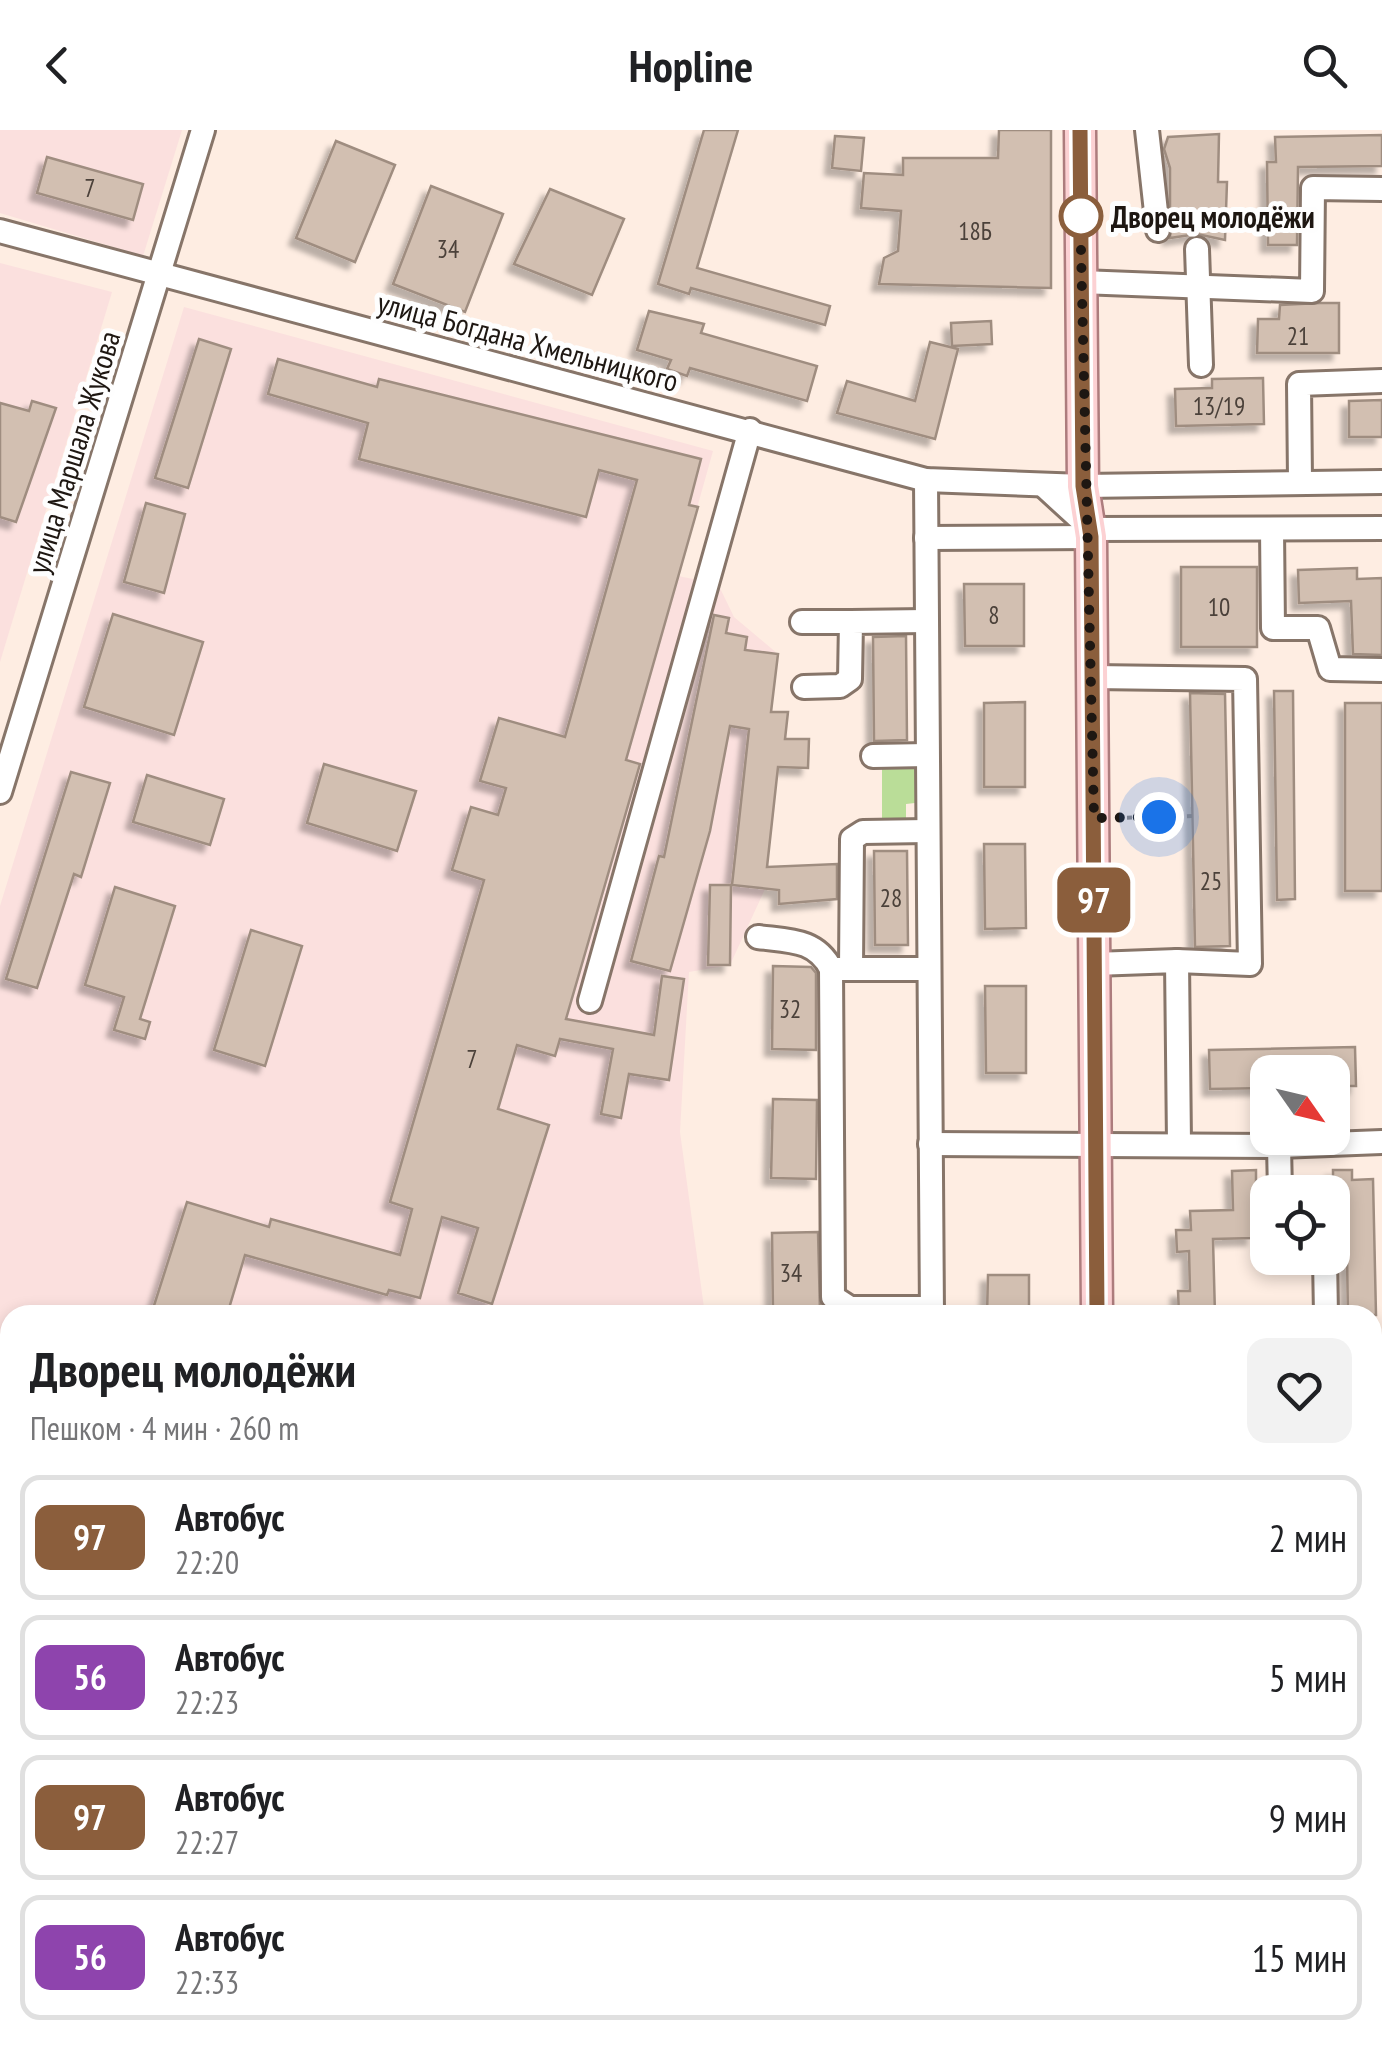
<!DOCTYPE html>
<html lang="ru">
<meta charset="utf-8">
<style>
:root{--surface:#fff;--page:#f2f2f2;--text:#202124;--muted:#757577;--line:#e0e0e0}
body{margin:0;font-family:"PT Sans Narrow",sans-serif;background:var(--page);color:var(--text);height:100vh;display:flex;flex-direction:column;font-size:38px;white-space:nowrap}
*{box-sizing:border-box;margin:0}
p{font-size:32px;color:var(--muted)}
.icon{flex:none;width:55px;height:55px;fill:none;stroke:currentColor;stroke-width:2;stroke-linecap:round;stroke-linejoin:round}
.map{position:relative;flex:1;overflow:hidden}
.sheet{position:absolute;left:0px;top:1175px;width:1382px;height:752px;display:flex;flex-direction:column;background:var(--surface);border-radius:30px 30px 0 0;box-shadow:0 5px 15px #0003}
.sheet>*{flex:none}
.badge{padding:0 20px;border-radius:15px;font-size:35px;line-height:65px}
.needle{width:65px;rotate:124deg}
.fabs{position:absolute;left:1250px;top:925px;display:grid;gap:20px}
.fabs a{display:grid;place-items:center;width:100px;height:100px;border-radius:20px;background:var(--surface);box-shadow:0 5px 15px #0003;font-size:50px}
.you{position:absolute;width:50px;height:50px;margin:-25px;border:8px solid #fff;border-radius:50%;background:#1a73e8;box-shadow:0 0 0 15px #1a73e833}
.map>.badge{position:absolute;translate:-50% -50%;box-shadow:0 0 0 5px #fff}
.round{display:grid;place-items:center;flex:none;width:105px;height:105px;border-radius:20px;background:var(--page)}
.overview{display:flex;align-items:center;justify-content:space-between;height:170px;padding:0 30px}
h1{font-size:48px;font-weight:800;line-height:75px}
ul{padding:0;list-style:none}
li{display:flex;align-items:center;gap:30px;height:125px;margin:0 20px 15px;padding:0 10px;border:5px solid var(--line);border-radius:20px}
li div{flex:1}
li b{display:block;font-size:38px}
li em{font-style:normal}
li .badge{min-width:110px;font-weight:700;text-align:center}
header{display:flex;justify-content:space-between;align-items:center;height:130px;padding:0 30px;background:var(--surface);font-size:45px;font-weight:800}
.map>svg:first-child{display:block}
.industrial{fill:#fbe0de}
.green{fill:#badd98}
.building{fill:#d2bfb1;stroke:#9f8d80;stroke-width:2.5;filter:url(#shadow)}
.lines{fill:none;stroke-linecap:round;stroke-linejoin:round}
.minor-casing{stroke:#877569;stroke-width:28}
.major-casing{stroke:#ad7c7d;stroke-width:35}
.path{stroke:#94877f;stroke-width:4;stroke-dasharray:5 5;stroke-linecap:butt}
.minor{stroke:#fff;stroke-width:22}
.major{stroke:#fcd1d3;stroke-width:30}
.line-casing{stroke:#fff;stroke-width:22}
.line{stroke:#8b5e3c;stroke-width:15}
.walk{stroke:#1e1712;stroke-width:10;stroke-dasharray:0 18}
.stop-dot{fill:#fff;stroke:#8b5e3c;stroke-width:5}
.labels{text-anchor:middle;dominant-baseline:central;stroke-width:10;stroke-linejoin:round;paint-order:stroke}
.number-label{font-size:25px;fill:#4b413a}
.stop-label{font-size:30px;font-weight:bold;fill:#1e1712;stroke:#fefefe;text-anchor:start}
.street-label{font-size:30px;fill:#1e1712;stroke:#fefefe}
</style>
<header><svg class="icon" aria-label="back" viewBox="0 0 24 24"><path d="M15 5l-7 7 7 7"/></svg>Hopline<svg class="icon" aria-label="search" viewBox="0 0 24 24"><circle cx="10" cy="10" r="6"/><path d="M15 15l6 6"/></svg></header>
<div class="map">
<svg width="1382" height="1927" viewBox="0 0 1382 1927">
<defs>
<filter id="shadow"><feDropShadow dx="-7" dy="7" stdDeviation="2.5" flood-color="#0004"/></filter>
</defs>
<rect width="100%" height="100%" fill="#feede2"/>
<g class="industrial">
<path d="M0,0h182l-39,126 -143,-43z"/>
<path d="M0,133l112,29 -112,370z"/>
<path d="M184,177l529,144 -35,125 40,8 16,33 44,37 -7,58h17l-2,21 -18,-2 9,48 -12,110 -35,76 -41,7 -9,160 25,183h-695v390h-10v-799z"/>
</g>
<g class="green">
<path d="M915,635v38l-9,1v17h-24v-55z"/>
<rect x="402" y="1918" width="678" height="9"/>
</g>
<g class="building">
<path d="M704,0h34l-41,138 133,38 -5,19 -134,-37 -2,6 -31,-10z"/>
<path d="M999,0h52v158l-172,-4 5,-26 14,-7 3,-40 -40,-3 3,-35 39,2v-17h95z"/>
<path d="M1219,4l-1,48h9l-2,58 -28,-6 -27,4v-70l-6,-19 4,-12z"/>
<path d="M1382,5v31l-84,1 -1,78h-29l-1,-83h9l-1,-25z"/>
<path d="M835,6l29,2 -3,33 -29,-3z"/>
<path d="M336,11l59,24 -40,97 -59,-24z"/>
<path d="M47,27l96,27 -10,36 -96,-27z"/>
<path d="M431,56l72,28 -38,98 -72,-28z"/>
<path d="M550,59l74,30 -32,76 -78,-31z"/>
<path d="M1320,173h19v50h-82l1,-34h21l1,-14z"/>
<path d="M649,181l55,13 -3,9 116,33 -10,35 -117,-33 -3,8 -20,-7 4,-9 -34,-10z"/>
<path d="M991,191l1,23 -40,2 -1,-23z"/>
<path d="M199,209l32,10 -43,139 -33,-10z"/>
<path d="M930,212l28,7 -23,90 -98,-26 10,-32 68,20z"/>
<path d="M278,229l99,28 2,-8 322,80 -12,46 9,2 -72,253 14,4 -74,255 88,16 8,-59 22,3 -15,101 -40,-6 -8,44 -20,-4 12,-65 -53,-10 -5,17 -38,-11 -19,64 51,16 -57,179 -34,-11 20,-65 -36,-11 -22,81 -31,-8 -2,5 -142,-40 -18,60h-76l36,-113 82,25 2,-8 129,36 12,-46 -22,-7 94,-322 -32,-10 19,-63 27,8 8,-27 -26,-7 19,-63 66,19 72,-257 -38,-10 -13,47 -227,-58 9,-36 -100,-29z"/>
<path d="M1263,248l1,46 -88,2 -1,-37 37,-1v-9z"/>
<path d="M1382,270v37h-33v-36z"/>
<path d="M32,271l24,7 -40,114 -16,-5v-114l29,8z"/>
<path d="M146,373l39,11 -21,79 -40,-11z"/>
<rect x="1181" y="437" width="76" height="80"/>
<path d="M1357,438v11l25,-1v77l-29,-1 -2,-53 -52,2 -1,-33z"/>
<path d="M964,454h60v62h-59z"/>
<path d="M113,484l90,28 -29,93 -90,-28z"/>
<path d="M714,485l15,3 -3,15 21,4 -2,13 33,4 -7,58h17l-3,27h24l-1,29 -30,-1 -11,100 70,-3v35l-58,5v-14l-47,-5 17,-156 -19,-3 -20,105 -40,140 -39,-10 28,-105 5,1z"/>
<path d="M906,506l1,104 -33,1 -1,-104z"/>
<path d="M1274,561h19l2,208 -18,1z"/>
<path d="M1190,563l35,1 5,252 -35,1z"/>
<path d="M1025,572v85h-41v-84z"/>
<rect x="1345" y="573" width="37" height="188"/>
<path d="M324,634l92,27 -19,60 -90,-28z"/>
<path d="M71,642l39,11 -29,94 -7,-3 -37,114 -31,-9z"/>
<path d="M147,645l77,24 -14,46 -77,-23z"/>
<path d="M984,714h41l1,84 -41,1z"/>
<path d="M874,721h33l1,94h-33z"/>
<path d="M710,755h21l-1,80h-22z"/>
<path d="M115,757l60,19 -35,113 10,3 -5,17 -31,-9 10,-33 -39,-12z"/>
<path d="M251,800l51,16 -37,120 -51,-16z"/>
<path d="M773,836l38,1 5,6v77l-44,-1z"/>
<path d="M985,856h41v87h-40z"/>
<path d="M1355,917l1,39h-24v-14h-64v16l-58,1 -1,-39z"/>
<path d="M773,969l44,1 -1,79 -45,-1z"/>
<path d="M1256,1040v29l11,-1 1,18 -15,1v21l-40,1 2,76h-36l-1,-24h12l-1,-40 -12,1 -1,-22h15l-1,-19 43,-1 -1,-39z"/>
<path d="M1333,1040h19v10l21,-1 3,136h-28l-2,-116 -13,1z"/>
<path d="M818,1102l2,79 -47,1 -1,-79z"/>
<path d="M988,1145h41v40h-42z"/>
</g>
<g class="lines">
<defs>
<g id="minor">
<path d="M1147,0l11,100"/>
<path d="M0,101l926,249 157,6 299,-4"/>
<path d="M1197,119l4,116"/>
<path d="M1081,152l231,9 1,-103 69,1"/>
<path d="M926,350l6,835"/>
<path d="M1300,350l-1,-96 83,-3"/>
<path d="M1044,356l47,43 291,-1"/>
<path d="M1272,399l1,99h45l12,41 52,1"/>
<path d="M926,408l165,-1"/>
<path d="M802,492h49"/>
<path d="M1093,547l152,2 5,285 -73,-3"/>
<path d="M804,557l36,-1 10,-7 1,-57 75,-1"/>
<path d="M873,626l54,-1"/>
<path d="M0,662l203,-662"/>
<path d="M758,807c31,4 58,2 73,32"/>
<path d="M1094,834l83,-3 2,182"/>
<path d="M851,839l1,-130 11,-7 64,-1"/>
<path d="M928,839h-97l2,328 17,11h82"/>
<path d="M590,871l160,-571"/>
<path d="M930,1014l349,2 103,-4"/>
<path d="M1279,1016l1,46"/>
<path d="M1325,1128l1,57"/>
<path d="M1372,1266h10"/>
<path d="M1372,1593h10"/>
<path d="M264,1918v9"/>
<path d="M390,1918v9"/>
<path d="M1230,1918v9"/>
<path d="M3,1927l2,-322"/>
</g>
<g id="major">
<path d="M1080,0l3,356 8,51 6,778"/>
<path d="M1101,1918v9"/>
</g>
</defs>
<use href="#minor" class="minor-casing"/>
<use href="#major" class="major-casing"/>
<g class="path">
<path d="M1117,688l75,-2"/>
<path d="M421,1918v9"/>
<path d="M546,1918l1,9"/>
<path d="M570,1918l15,9 20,-9"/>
<path d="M680,1918l1,9"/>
<path d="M763,1918v9"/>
<path d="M1023,1927l9,-9"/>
<path d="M1054,1927l1,-9"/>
</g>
<use href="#minor" class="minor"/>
<use href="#major" class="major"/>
</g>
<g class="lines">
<defs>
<path id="line" d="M1080,0l3,356 8,51 6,778"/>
</defs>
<use href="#line" class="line-casing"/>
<use href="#line" class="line"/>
<path class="walk" d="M1081,86l-1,-10 14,612 65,-1"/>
</g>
<circle class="stop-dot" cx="1081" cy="86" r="20"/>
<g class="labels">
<g class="number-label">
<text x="90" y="58">7</text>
<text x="975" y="101">18Б</text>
<text x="448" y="119">34</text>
<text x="1298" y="206">21</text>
<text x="1219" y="276">13/19</text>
<text x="1219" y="477">10</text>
<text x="994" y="485">8</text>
<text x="1211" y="751">25</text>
<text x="891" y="768">28</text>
<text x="790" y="879">32</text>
<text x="472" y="929">7</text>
<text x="791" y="1143">34</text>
</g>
<g class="stop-label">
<text x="1111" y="86">Дворец молодёжи</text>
</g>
<g class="street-label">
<text transform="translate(528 211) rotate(15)">улица Богдана Хмельницкого</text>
<text transform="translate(73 322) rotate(-73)">улица Маршала Жукова</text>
</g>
</g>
</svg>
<div class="fabs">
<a><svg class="needle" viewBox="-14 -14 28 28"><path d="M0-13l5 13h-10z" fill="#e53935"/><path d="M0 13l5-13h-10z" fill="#757577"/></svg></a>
<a><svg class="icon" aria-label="locate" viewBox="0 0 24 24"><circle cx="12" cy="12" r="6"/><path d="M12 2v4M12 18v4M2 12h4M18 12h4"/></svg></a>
</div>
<div class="you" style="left:1159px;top:687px"></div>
<b class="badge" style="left:1094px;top:770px;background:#8b5e3c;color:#fff">97</b>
<section class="sheet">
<div class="overview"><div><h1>Дворец молодёжи</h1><p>Пешком · 4 мин · 260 m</p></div><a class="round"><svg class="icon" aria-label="heart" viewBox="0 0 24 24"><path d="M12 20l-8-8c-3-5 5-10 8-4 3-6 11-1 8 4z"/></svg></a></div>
<ul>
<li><span class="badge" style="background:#8b5e3c;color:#fff">97</span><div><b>Автобус</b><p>22:20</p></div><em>2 мин</em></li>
<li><span class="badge" style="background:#8e44ad;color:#fff">56</span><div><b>Автобус</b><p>22:23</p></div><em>5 мин</em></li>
<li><span class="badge" style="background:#8b5e3c;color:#fff">97</span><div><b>Автобус</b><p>22:27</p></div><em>9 мин</em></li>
<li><span class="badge" style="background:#8e44ad;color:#fff">56</span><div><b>Автобус</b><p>22:33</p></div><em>15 мин</em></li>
</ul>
</section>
</div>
